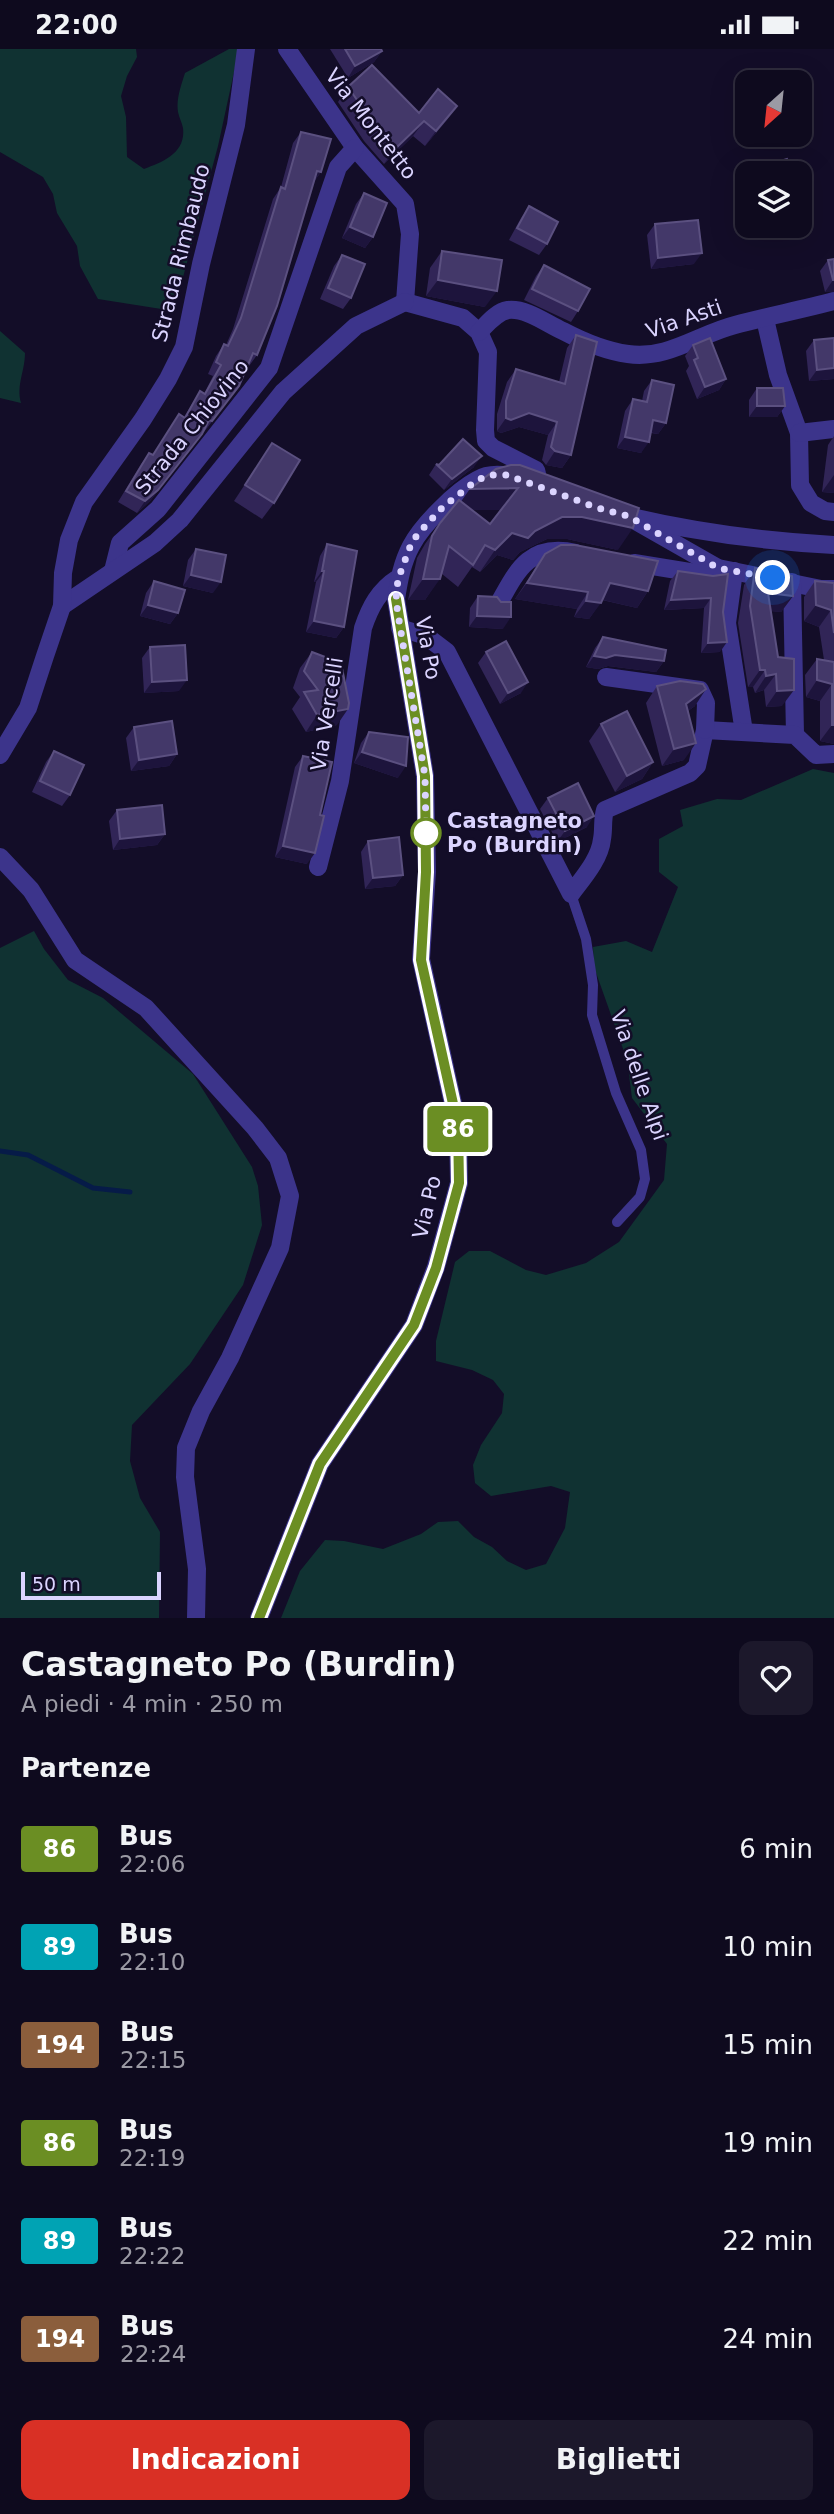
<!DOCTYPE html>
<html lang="it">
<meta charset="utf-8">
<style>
:root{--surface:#0e0a1e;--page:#1c182b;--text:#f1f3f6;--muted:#9b9aa4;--line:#2e2b3c;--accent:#d93025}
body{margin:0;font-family:"DejaVu Sans",sans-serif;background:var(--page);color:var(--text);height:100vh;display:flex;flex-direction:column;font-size:26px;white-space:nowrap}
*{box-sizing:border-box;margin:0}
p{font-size:23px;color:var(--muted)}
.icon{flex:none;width:38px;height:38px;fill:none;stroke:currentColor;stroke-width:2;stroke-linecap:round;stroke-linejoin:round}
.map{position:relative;height:1569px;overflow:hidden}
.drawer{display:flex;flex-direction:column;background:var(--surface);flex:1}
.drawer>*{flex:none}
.badge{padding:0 14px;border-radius:5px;font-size:24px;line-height:46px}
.needle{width:46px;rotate:207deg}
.controls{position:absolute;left:735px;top:21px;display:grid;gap:14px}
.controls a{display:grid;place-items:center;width:77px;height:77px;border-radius:14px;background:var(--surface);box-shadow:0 7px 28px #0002,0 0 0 2px var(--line);font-size:35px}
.scale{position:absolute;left:21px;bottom:18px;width:140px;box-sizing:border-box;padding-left:7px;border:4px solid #dbd4ff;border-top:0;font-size:19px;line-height:24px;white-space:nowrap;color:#dbd4ff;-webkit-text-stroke:5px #130d28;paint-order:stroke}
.you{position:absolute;width:35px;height:35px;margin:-18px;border:5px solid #fff;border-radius:50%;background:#1a73e8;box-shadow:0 0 0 10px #1a73e833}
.map>.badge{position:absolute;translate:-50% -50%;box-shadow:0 0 0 4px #fff}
h2{padding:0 21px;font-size:26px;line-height:63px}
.round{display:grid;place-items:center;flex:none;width:74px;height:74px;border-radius:14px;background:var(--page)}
.summary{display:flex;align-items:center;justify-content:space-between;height:119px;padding:0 21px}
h1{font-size:33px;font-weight:700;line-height:52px}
.action{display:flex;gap:14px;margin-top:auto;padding:14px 21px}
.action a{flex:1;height:80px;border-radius:14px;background:var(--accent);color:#fff;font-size:28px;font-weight:700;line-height:80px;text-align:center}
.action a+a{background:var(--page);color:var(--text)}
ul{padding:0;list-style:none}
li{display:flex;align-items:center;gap:21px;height:98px;padding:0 21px}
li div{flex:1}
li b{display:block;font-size:26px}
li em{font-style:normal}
li .badge{min-width:77px;font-weight:700;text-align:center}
.status{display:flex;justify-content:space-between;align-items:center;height:49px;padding:0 35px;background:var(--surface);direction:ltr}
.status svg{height:19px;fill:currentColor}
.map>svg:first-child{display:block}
.green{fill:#103232}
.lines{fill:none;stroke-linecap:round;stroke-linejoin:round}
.stream{stroke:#061b48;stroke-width:5}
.service{stroke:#3c348b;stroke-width:10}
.minor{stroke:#3c348b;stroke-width:18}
.tertiary{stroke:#3c348b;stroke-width:18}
.wall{fill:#312557;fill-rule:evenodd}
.shaded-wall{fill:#1d143c}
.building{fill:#433869;stroke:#5b5080;stroke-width:2}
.line-casing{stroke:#fff;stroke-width:16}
.line{stroke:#6b8e23;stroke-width:10}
.walk{stroke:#dbd4ff;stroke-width:7;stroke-dasharray:0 12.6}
.stop-dot{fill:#fff;stroke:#6b8e23;stroke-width:3.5}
.labels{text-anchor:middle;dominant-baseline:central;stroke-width:5;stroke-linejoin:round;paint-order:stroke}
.street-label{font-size:21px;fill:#dbd4ff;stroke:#130d28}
.stop-label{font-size:21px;font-weight:bold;fill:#dbd4ff;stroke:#130d28;text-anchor:start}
</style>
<div class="status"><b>22:00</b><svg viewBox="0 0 49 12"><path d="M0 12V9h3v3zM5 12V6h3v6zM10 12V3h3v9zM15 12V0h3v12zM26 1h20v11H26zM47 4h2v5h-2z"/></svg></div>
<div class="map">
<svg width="834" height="1569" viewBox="0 0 834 1569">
<rect width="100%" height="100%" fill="#130d28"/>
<g class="green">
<path d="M0,0h136l1,8 -10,19 -6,20 5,21 1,40 17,12c19,-7 42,-16 39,-41 -1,-5 -4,-11 -5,-16 -2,-13 3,-26 7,-39l44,-24h10l-21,97 -44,165 -76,-12 -18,-33 -3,-20 -20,-33 -4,-19 -10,-17 -43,-25z"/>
<path d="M0,282l25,22c0,18 -9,32 -4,50l-21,-5z"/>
<path d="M813,720l21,4v845h-553l19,-47 25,-31 19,1 39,8 38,-15 17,-12 20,-1 16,16 18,10 15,14 19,9 20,-6 19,-36 5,-36 -19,-6 -60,10 -16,-13 -2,-18 8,-20 21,-32 2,-19 -11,-14 -21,-10 -36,-9v-20l19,-79 14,-11h21l36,19 20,5 40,-12 33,-21 45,-62 3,-36 -35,-46 -5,-38 -33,-93 -1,-20 33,-6 26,11 26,-65 -19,-15v-33l24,-13 -3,-16 37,-11 24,1z"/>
<path d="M34,882l10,18 24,31 35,18 90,76 59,93 6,19 4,39 -19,60 -53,79 -58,61 -2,36 10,37 20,34 -1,86h-159v-670z"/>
</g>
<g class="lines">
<path class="stream" d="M0,1102l28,4 65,33 37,4"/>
<path class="service" d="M571,845l15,45 7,46 -1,30 24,78 25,57 4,29 -5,18 -23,25"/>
<g class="minor">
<path d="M287,0l68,99 50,56 5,30 -5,68"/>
<path d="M405,253l58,16 16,14 9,20 -3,78 1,11 7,7 43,22 1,4 -4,10"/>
<path d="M765,270l13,56 21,58 1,52 11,18 14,8 9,1"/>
<path d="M479,283c8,-8 17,-20 29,-22 19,-2 39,14 55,21 19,10 43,20 65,23 39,6 71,-20 107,-29 33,-9 66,-15 99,-24"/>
<path d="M799,384l35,-4"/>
<path d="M632,470l86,49 103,21h13"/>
<path d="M634,514l74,12 6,-2 4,-5"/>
<path d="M113,522l7,-28 38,-34 111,-141 69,-201 17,-19"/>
<path d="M734,522l-7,52 17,109"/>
<path d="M792,533l3,153"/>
<path d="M499,554c19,-35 32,-60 77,-50"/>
<path d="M62,557l93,-63 25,-23 103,-128 73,-66 49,-24"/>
<path d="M400,579l26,8 21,16 124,242c12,-16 29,-35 31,-55 2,-10 0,-19 3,-29l85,-37 7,-7 8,-36 90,5 21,20 18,-1"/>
<path d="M606,628l94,13 6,13 -1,27"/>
<path d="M318,818l22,-86 23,-153c7,-21 16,-38 35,-50"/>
</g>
<g class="tertiary">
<path d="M615,464c72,18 145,28 219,32"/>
<path d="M0,706l28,-47 17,-52 17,-50 1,-33 6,-33 15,-38 59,-83 25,-40 16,-32 17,-83 35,-139 10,-76"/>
<path d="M0,808l31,33 44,70 71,48 109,120 23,30 12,38 -10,52 -50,110 -29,53 -15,37 -1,29 12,92 -1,49"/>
<path d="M259,1569l61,-154 94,-139 22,-58 23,-84 -1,-57 -37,-167 6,-87 -2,-96 -29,-177c3,-19 6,-36 15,-53 11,-21 45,-55 66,-66 10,-6 21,-6 32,-4"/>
</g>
</g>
<g class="wall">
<path d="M330,0h51l1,2 -8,11 -26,16z"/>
<path d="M348,38l71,26 38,-7 -11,15 -21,25 -12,-10 -29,28 -20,-23 -26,-39z"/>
<path d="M301,83l20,40 -8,11 -56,172 -8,11 -1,-1 -9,21 -8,11 -27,35h-1l-9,13 -44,56 -13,12 -19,-11 23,-38 8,-11 4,2 26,-41 5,3 16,-26 4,3 9,-18 -5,-2 8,-18 8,-12 2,1 7,-16 40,-130 8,-12 12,-44z"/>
<path d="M747,126v18l-4,-13z"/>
<path d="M364,144l9,44 -8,11 -23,-10 14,-34z"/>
<path d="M529,157l18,38 -8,11 -30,-15 12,-22z"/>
<path d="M655,175l39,40 -43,5 -4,-34z"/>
<path d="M442,202l43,56 -59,-11 4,-28z"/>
<path d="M342,206l9,43 -8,11 -23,-10 14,-33z"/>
<path d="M834,210v33h-9l-5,-21 8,-11z"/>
<path d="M544,216l34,46 -7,11 -47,-22 12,-24z"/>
<path d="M576,286l-5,120 -9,13 -16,-3 -4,-5 6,-25 -29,-8 -18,6 -4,-2v-17l10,-32 9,-13 43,13 8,-34z"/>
<path d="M834,289v41l-25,2 -3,-30 8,-11z"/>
<path d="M693,296l33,34 -7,11 -22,9 -11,-28 3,-5 -4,-10z"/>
<path d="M652,331l14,43 -8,11 -7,-1 -10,20 -24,-5 8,-37 8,-12 9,2 2,-10z"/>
<path d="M757,339l28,18 -8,11h-28v-17z"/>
<path d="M834,387v57l-12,-1 6,-47z"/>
<path d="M272,394l2,60 -12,16 -28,-18z"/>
<path d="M436,415l3,1 35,2 -30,23 -15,-15z"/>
<path d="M470,440l148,61 -51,-11h-20l-27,13 -7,8 -16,-5 -17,17 -8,-5 -14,20 -16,-13 -17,26h-17l9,-42 8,-14 15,-21 21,-21zM472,461h29l-11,14z"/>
<path d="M327,495l17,83 -8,11 -30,-6 10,-50h-2l6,-26z"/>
<path d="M196,500l17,44 -30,-7 5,-26z"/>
<path d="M545,505l103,37 -11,17 -35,-8 -13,19 -15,-2 3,-8 -62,-10z"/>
<path d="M755,519l38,28 -12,16 -10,-1 11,95 -16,1 -2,-17 -9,3 -2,-6h-5l-10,-64 6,-38z"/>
<path d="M678,522l35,5 10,36 -3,40 -19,1 3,-45 -40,2 6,-29z"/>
<path d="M154,532l24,32 -8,11 -30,-8 6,-23z"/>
<path d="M815,532l19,2v161l-14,-3v-40l-14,-4 -1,-22 12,-16 7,1 -5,-33 -15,-6v-24z"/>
<path d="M478,547l25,33 -34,-2 1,-19z"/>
<path d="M603,588l61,24 -8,11 -48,-6 -10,3 -12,-2 9,-19z"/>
<path d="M150,598l29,44 -35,2 -2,-35z"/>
<path d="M312,603l25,73 -31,7 -14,-23 8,-12 -7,-9 7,-20z"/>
<path d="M486,603l35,41 -21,11 -22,-41z"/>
<path d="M657,637l38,20 -7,5 -4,49 -22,6 -16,-63z"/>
<path d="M601,675l52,38 -11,17 -27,13 -26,-51z"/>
<path d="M134,678l43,27 -8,12 -38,5 -5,-33z"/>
<path d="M369,683l29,46 -44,-15 7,-20z"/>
<path d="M54,702l16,44 -8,11 -30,-14 14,-30z"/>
<path d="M303,707l4,108 -32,-7 20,-90z"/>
<path d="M548,749l39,29 -30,15 -17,-33z"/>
<path d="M117,761l48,24 -8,11 -44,5 -4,-29z"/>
<path d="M368,792l35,34 -8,11 -30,3 -4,-37z"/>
</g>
<g class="shaded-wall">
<path d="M382,2l-8,11 -26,16 7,-12z"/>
<path d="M457,57l-11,15 -21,25 11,-15z"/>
<path d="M424,72l-11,15 -29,28 11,-15z"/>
<path d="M317,122l4,1 -8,11z"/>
<path d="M761,177h18l-21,4z"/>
<path d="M350,178l23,10 -8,11 -23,-10z"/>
<path d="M702,204l-8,11 -43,5 7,-11z"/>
<path d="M438,231l59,11 -12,16 -59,-11z"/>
<path d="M833,231h1v12h-9z"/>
<path d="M834,319v11l-25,2 8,-11z"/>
<path d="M726,330l-7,11 -22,9 8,-12z"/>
<path d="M757,357h28l-8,11h-28z"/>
<path d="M529,364l28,9 -9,13 -29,-8 -18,6 -4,-2 9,-13z"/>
<path d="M653,371l13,3 -8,11 -12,-3z"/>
<path d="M202,385l-52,67 -13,12 8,-12z"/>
<path d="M625,388l24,5 -8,11 -24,-5z"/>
<path d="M555,402l16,4 -9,13 -16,-3z"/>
<path d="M482,407l-8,11 -30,23 8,-11z"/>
<path d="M834,426v18l-12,-1z"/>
<path d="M518,439l-15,22h-48l15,-21z"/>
<path d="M562,468h20l51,11 -15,22 -51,-11h-20l-27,13 -7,8 -16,-5 -17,17 15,-22 17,-17 23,-2z"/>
<path d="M322,522h2l-8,11h-2z"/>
<path d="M191,526l30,7 -8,11 -30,-7z"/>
<path d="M423,530h17l-15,21h-17z"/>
<path d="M527,534l61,9 -11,17 -62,-10z"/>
<path d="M610,534l38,8 -11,17 -38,-9z"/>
<path d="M768,544l25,3 -12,16 -24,-2z"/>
<path d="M711,549l-7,10 -40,2 7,-10z"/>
<path d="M586,552l15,2 -12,16 -15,-2z"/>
<path d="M148,556l30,8 -8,11 -30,-8z"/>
<path d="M816,556l15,5 -12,17 -15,-6z"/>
<path d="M477,567l34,1 -8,12 -34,-2z"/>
<path d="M314,572l30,6 -8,11 -30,-6z"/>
<path d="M727,593l-7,10 -19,1 7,-10z"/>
<path d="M615,606l49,6 -8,11 -48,-6 -10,3 -12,-2 8,-11z"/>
<path d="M760,621h5l-12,17h-5z"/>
<path d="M776,625l-12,16 -9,3 11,-17z"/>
<path d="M187,631l-8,11 -35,2 8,-11z"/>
<path d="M817,631l15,4 -12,17 -14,-4z"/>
<path d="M528,633l-7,11 -21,11 8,-11z"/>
<path d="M706,640l-11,17 -21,15 12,-17z"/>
<path d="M794,641l-12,16 -16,1 11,-16z"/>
<path d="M348,660l-11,16 -31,7 11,-17z"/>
<path d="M832,676h2v19l-14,-3z"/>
<path d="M696,694l-12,17 -22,6 12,-17z"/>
<path d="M362,703l44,14 -8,12 -44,-15z"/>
<path d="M177,705l-8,12 -38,5 8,-11z"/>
<path d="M653,713l-11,17 -27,13 12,-16z"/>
<path d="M594,767l-7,11 -30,15 8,-11z"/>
<path d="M165,785l-8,11 -44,5 7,-11z"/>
<path d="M283,797l32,7 -8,11 -32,-7z"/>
<path d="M403,826l-8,11 -30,3 8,-11z"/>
</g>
<g class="building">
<path d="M345,0h36l1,2 -27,15z"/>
<path d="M372,16l47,48 19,-24 19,17 -21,25 -12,-10 -29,28 -20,-23 -27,-39z"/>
<path d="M301,83l30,7 -10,33 -4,-1 -40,135 -20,49 -4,-2 -14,33 -27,35 -3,-1 -7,14 -44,56 -13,11 -19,-10 23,-38 4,2 26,-41 6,4 15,-27 5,3 16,-29 -5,-3 8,-18 4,2 13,-28 40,-131 4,2z"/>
<path d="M787,110l5,14h-41l-1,-3z"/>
<path d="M364,144l23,10 -14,34 -23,-10z"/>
<path d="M529,157l29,16 -11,22 -30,-16z"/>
<path d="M698,171l4,33 -44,5 -3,-34z"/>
<path d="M442,202l60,9 -5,31 -59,-11z"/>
<path d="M342,206l23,9 -14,34 -23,-10z"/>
<path d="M834,210v21h-1l-5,-20z"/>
<path d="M544,216l46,24 -12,22 -46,-22z"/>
<path d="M576,286l21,7 -26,113 -16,-4 -4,-4 6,-25 -28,-9 -18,7 -5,-2v-17l10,-32 49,15z"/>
<path d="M710,289l16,41 -21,8 -11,-27 4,-2 -5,-13z"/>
<path d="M834,289v30l-17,2 -3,-30z"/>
<path d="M652,331l22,5 -8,38 -13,-3 -4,22 -24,-5 8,-38 14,3z"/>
<path d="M757,339h26l2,18h-28z"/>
<path d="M463,390l19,17 -30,23 -16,-15 3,1z"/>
<path d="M272,394l28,17 -26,43 -29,-18z"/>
<path d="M511,416h9l119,43 -6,20 -51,-11h-20l-27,14 -7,7 -16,-5 -17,17 -10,-5 -12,20 -24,-19 -9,33h-17l9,-43 8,-13 19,-23 31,24 28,-36 -48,1 26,-20z"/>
<path d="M327,495l30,7 -13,76 -30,-6 10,-50h-2z"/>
<path d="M561,496h14l83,16 -10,30 -38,-8 -9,20 -15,-2 2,-9 -61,-9 18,-29z"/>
<path d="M196,500l30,6 -5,27 -30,-7z"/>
<path d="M755,519l37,8 1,20 -25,-3 10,64 16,2v31l-17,1 -1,-17 -10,2 -1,-6h-5l-10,-64z"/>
<path d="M678,522l35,5 15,-2 -5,38 4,30 -19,1 3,-45 -40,2z"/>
<path d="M154,532l31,9 -7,23 -30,-8z"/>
<path d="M815,532l19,2v50l-3,-23 -15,-5z"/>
<path d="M478,547l19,1 4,5h10v15l-34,-1z"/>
<path d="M603,588l63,13 -2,11 -49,-6 -9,3 -12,-2z"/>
<path d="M506,592l22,41 -20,11 -22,-41z"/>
<path d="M185,596l2,35 -35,2 -2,-35z"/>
<path d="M312,603l29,11 8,40 -1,6 -31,6 -13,-23 14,-2 -14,-19z"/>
<path d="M817,610l17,3v63h-2v-41l-15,-4z"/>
<path d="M680,632l23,3 3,5 -20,15 10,39 -22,6 -17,-63z"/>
<path d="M627,662l26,51 -26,14 -26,-52z"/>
<path d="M172,672l5,33 -38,6 -5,-33z"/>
<path d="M369,683l39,5 -2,29 -44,-14z"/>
<path d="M54,702l30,14 -14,30 -30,-14z"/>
<path d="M303,707l29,6 -12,53 4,1 -9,37 -32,-7z"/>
<path d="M578,734l16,33 -29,15 -17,-33z"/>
<path d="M162,756l3,29 -45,5 -3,-29z"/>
<path d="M399,788l4,38 -30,3 -5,-37z"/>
</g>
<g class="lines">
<defs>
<path id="line" d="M259,1569l61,-154 94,-139 22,-57 23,-85 -1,-57 -37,-166 5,-88 -1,-96 -29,-177"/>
</defs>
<use href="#line" class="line-casing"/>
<use href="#line" class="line"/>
<path class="walk" d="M426,784l-1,-57 -27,-162 -2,-15 2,-20 12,-32 7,-12 26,-28 24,-19 10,-8 15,-5h15l91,33 30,8 90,52 55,10"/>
</g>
<circle class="stop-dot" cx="426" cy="784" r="14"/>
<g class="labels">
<g class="street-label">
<text transform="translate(371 75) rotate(52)">Via Montetto</text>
<text transform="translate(181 204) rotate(-76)">Strada Rimbaudo</text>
<text transform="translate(684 270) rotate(-19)">Via Asti</text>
<text transform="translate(192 378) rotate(-51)">Strada Chiovino</text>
<text transform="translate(428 599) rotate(80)">Via Po</text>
<text transform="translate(327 665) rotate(-81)">Via Vercelli</text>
<text transform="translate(639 1026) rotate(71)">Via delle Alpi</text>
<text transform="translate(427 1158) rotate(-77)">Via Po</text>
</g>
<g class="stop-label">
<text x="447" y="772">Castagneto<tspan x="447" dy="24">Po (Burdin)</tspan></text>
</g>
</g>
</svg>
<div class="controls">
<a><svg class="needle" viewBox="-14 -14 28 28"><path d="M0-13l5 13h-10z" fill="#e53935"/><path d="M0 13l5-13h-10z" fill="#9b9aa4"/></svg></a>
<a><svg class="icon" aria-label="layers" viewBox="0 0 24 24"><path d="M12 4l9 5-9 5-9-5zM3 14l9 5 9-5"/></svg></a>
</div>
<div class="scale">50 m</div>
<div class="you" style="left:773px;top:529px"></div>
<b class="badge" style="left:458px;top:1080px;background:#6b8e23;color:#fff">86</b>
</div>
<section class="drawer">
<div class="summary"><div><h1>Castagneto Po (Burdin)</h1><p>A piedi · 4 min · 250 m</p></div><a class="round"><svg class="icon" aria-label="heart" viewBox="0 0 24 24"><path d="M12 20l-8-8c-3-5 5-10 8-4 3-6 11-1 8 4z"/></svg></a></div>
<h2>Partenze</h2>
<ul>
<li><span class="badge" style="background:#6b8e23;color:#fff">86</span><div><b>Bus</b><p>22:06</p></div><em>6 min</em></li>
<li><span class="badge" style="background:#00a3b4;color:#fff">89</span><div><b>Bus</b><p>22:10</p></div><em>10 min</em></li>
<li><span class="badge" style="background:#8b5e3c;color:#fff">194</span><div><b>Bus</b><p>22:15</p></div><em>15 min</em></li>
<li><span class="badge" style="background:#6b8e23;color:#fff">86</span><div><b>Bus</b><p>22:19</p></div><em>19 min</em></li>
<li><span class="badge" style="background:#00a3b4;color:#fff">89</span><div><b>Bus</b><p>22:22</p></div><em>22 min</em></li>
<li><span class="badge" style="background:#8b5e3c;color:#fff">194</span><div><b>Bus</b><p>22:24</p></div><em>24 min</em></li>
</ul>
<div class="action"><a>Indicazioni</a><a>Biglietti</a></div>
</section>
